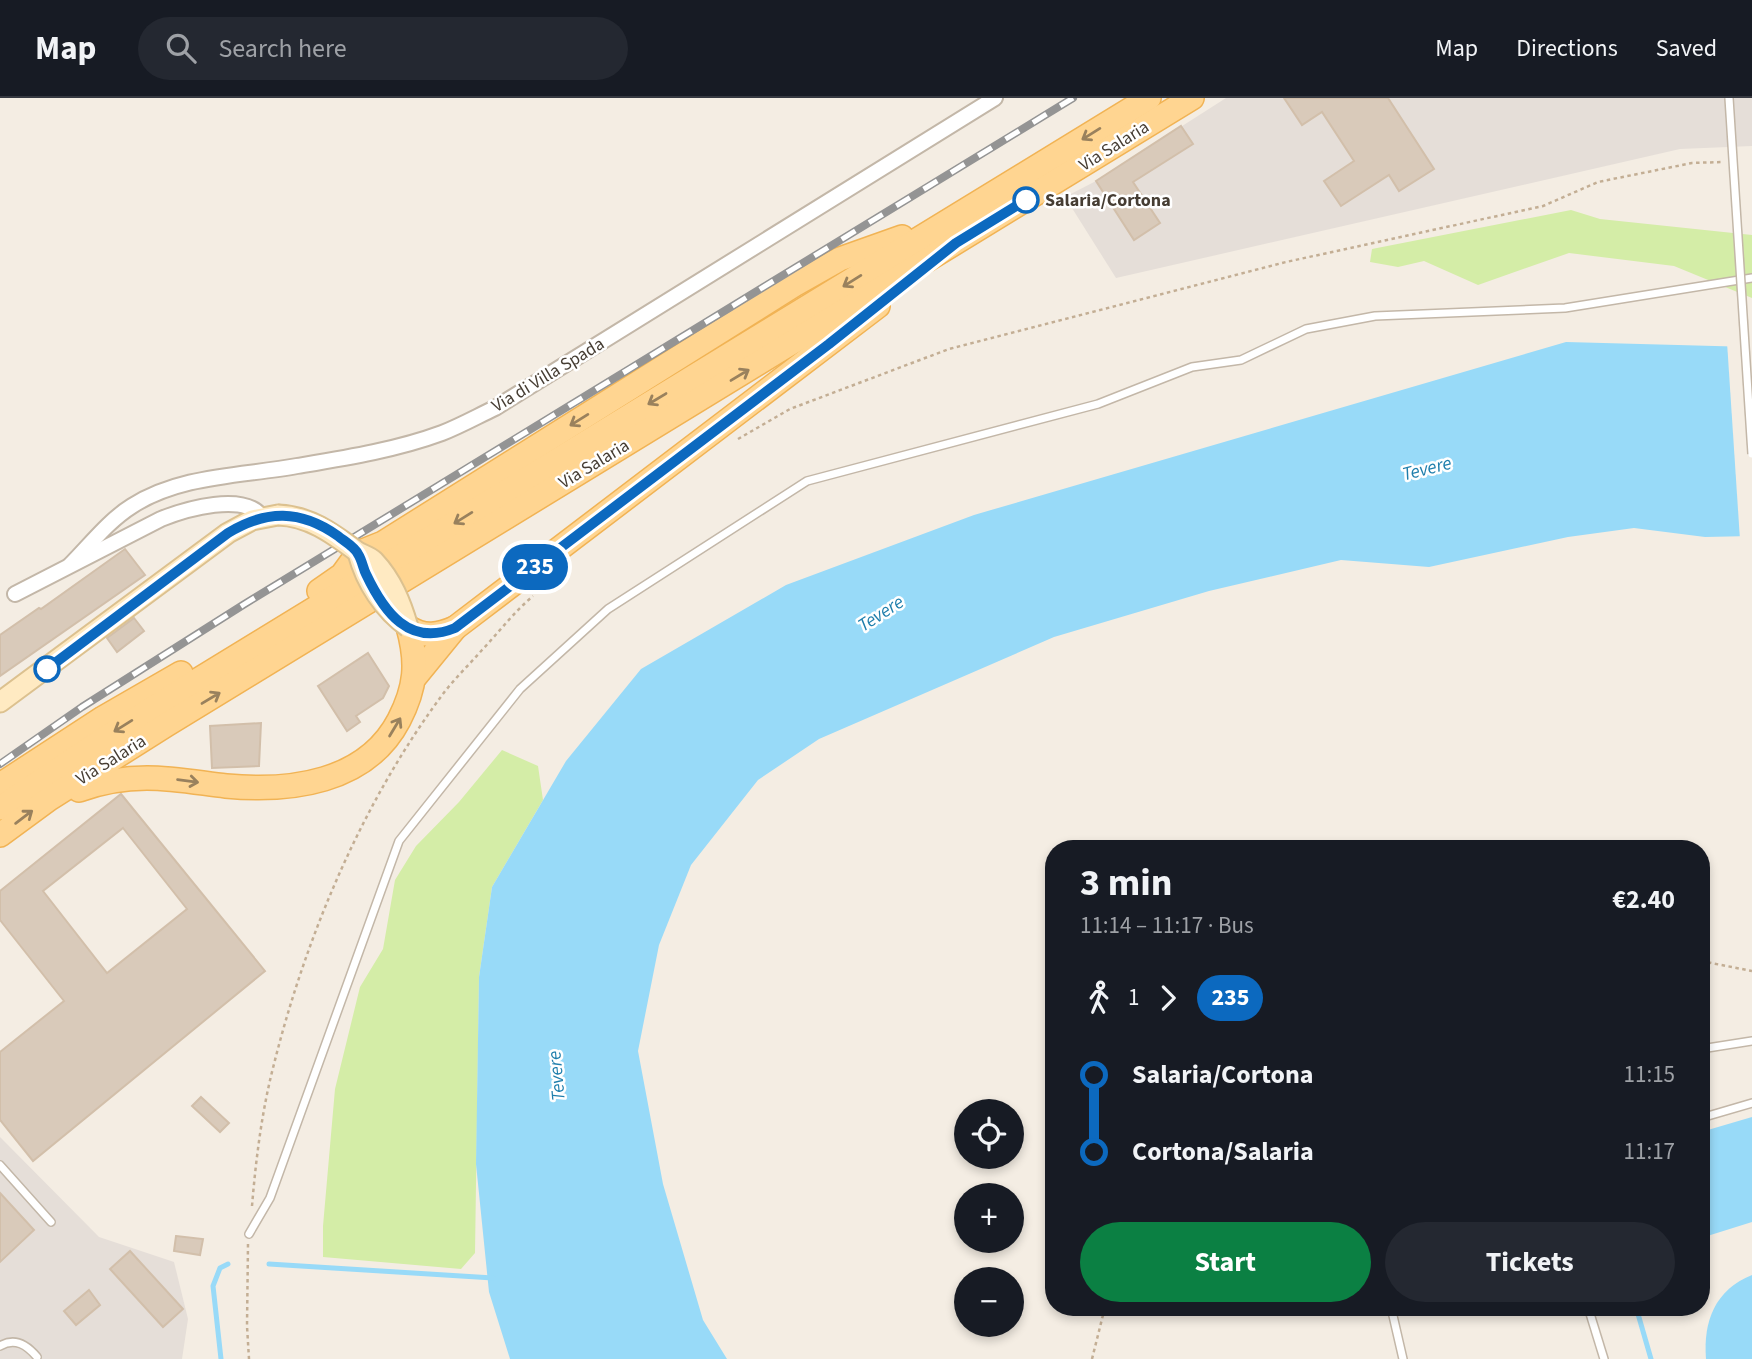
<!DOCTYPE html>
<meta charset="utf-8">
<style>
:root{--surface:#171b24;--page:#242831;--text:#f1f3f6;--muted:#9ea1a6;--line:#363941;--accent:#0b8043}
body{margin:0;font-family:"Source Sans 3",sans-serif;background:var(--page);color:var(--text);height:100vh;display:flex;flex-direction:column;font-size:26px;white-space:nowrap}
*{box-sizing:border-box;margin:0}
p{font-size:23px;color:var(--muted)}
.icon{flex:none;width:38px;height:38px;fill:none;stroke:currentColor;stroke-width:2;stroke-linecap:round;stroke-linejoin:round}
.map{position:relative;flex:1;overflow:hidden}
.details{position:absolute;left:1045px;top:742px;width:665px;height:476px;display:flex;flex-direction:column;background:var(--surface);border-radius:28px;box-shadow:0 4px 10px #0003}
.details>*{flex:none}
.badge{padding:0 14px;border-radius:23px;font-size:24px;line-height:46px}
.buttons{position:absolute;left:954px;top:1001px;display:grid;gap:14px}
.buttons a{display:grid;place-items:center;width:70px;height:70px;border-radius:50%;background:var(--surface);box-shadow:0 4px 10px #0003;font-size:35px}
.map>.badge{position:absolute;translate:-50% -50%;box-shadow:0 0 0 4px #fff}
.legs{display:flex;align-items:center;gap:10px;height:77px;padding:0 35px;font-size:23px}
.legs p{margin-inline-start:auto}
.summary{display:flex;align-items:center;justify-content:space-between;height:119px;padding:0 35px}
h1{font-size:38px;font-weight:700;line-height:52px}
.primary-button{display:flex;gap:14px;margin-top:auto;padding:14px 35px}
.primary-button a{flex:1;height:80px;border-radius:42px;background:var(--accent);color:#fff;font-size:28px;font-weight:700;line-height:80px;text-align:center}
.primary-button a+a{background:var(--page);color:var(--text)}
ul{padding:0 35px;list-style:none}
li{display:flex;align-items:center;gap:24px;height:77px;font-size:26px}
li i{display:grid;place-items:center;width:10px;height:100%;margin:0 9px;background:currentColor}
li i::after{content:'';width:18px;height:18px;margin:-9px;border:5px solid;border-radius:50%;background:var(--surface)}
li p{margin-inline-start:auto}
li:first-child i{background:linear-gradient(#0000 50%,currentColor 0)}
li:last-child i{background:linear-gradient(currentColor 50%,#0000 0)}
header{display:flex;align-items:center;gap:42px;box-sizing:border-box;height:98px;padding:0 35px;background:var(--surface);border-bottom:2px solid var(--line)}
header strong{font-size:33px}
nav{display:flex;gap:38px;margin-inline-start:auto;font-size:24px}
.search{width:490px;height:63px;background:var(--page);display:flex;align-items:center;gap:18px;box-sizing:border-box;padding:0 24px;border-radius:38px;color:var(--muted);font-size:26px}
.map>svg:first-child{display:block}
.industrial{fill:#e5ded8}
.green{fill:#d4eda7}
.water{fill:#98daf8}
.pier{fill:#f4ede3}
.lines{fill:none;stroke-linecap:round;stroke-linejoin:round}
.stream{stroke:#98daf8;stroke-width:5}
.building{fill:#d9caba;stroke:#d2bfaa;stroke-width:2;fill-rule:evenodd}
.lane-casing{stroke:#c3b7a8;stroke-width:10}
.street-casing{stroke:#c3b7a8;stroke-width:18}
.secondary-casing{stroke:#dcc18f;stroke-width:23}
.primary-casing{stroke:#f1b354;stroke-width:26}
.path{stroke:#c3ae94;stroke-width:2.5;stroke-dasharray:3.5 3.5;stroke-linecap:butt}
.lane{stroke:#fff;stroke-width:7}
.street{stroke:#fff;stroke-width:14}
.secondary{stroke:#ffeac2;stroke-width:19}
.primary{stroke:#ffd591;stroke-width:23}
.rail-casing{stroke:#949494;stroke-width:8}
.rail{stroke:#fff;stroke-width:5;stroke-dasharray:16;stroke-linecap:butt}
.lane-bridge-casing{stroke:#c3b7a8;stroke-width:10;stroke-linecap:butt}
.secondary-bridge-casing{stroke:#dcc18f;stroke-width:23;stroke-linecap:butt}
.lane-bridge{stroke:#fff;stroke-width:7}
.secondary-bridge{stroke:#ffeac2;stroke-width:19}
.oneway{stroke:#99815d}
.line-1-casing{stroke:#fff;stroke-width:16}
.line-1{stroke:#0c69bf;stroke-width:10}
.stop-1-dot{fill:#fff;stroke:#0c69bf;stroke-width:3.5}
.labels{text-anchor:middle;dominant-baseline:central;stroke-width:5;stroke-linejoin:round;paint-order:stroke}
.street-label{font-size:18px;fill:#463d33;stroke:#fff}
.stop-label{font-size:18px;font-weight:bold;fill:#463d33;stroke:#fff;text-anchor:start}
.water-label{font-size:19px;font-style:italic;fill:#1e7eac;stroke:#fff}
</style>
<header>
<strong>Map</strong>
<div class="search"><svg class="icon" aria-label="search" viewBox="0 0 24 24"><circle cx="10" cy="10" r="6"/><path d="M15 15l6 6"/></svg>Search here</div>
<nav><a>Map</a><a>Directions</a><a>Saved</a></nav>
</header>
<div class="map">
<svg width="1752" height="1261" viewBox="0 0 1752 1261">
<rect width="100%" height="100%" fill="#f4ede3"/>
<g class="industrial">
<path d="M1226,0h526v48l-72,3 -564,129 -51,-81 31,-16z"/>
<path d="M0,1039l99,100 75,25 14,57 -6,40h-182z"/>
</g>
<g class="green">
<path d="M1571,112l29,9 152,16v63l-78,-32 -105,-13 -91,32 -54,-24 -26,6 -28,-5 2,-13z"/>
<path d="M502,652l36,16 5,34 -51,87 -13,90 -4,276 -14,16 -138,-12v-31l12,-137 25,-102 23,-38 12,-69 21,-34 43,-44z"/>
</g>
<g class="water">
<path d="M1566,244l186,5v189l-47,1 -71,-9 -66,9 -139,30 -88,-7 -132,31 -155,46 -235,102 -61,41 -67,85 -32,80 -21,106 25,133 40,136 24,39h-217l-21,-67 -13,-128 3,-187 13,-90 74,-126 75,-92 145,-84 188,-70z"/>
<path d="M1752,1019v105l-51,16v-106z"/>
<path d="M1752,1177v84h-46c-3,-38 9,-69 46,-84z"/>
</g>
<path class="pier" d="M1727,244l25,1v196l-12,1z"/>
<g class="lines">
<g class="stream">
<path d="M269,1166l224,14"/>
<path d="M1636,1209l15,52"/>
<path d="M221,1261l-8,-73 7,-18 8,-4"/>
</g>
</g>
<g class="building">
<path d="M1284,0h104l46,71 -35,22 -10,-16 -48,31 -17,-25 30,-20 -32,-49 -20,13z"/>
<path d="M1181,28l12,18 -60,38 27,41 -26,17 -38,-59z"/>
<path d="M125,451l20,26 -145,101v-41l39,-27 2,1z"/>
<path d="M134,520l10,13 -27,21 -10,-14z"/>
<path d="M368,555l21,33 -6,12 -27,18 4,6 -13,9 -29,-45z"/>
<path d="M261,625l-2,43 -47,2 -2,-42z"/>
<path d="M121,696l144,177 -232,190 -33,-41v-68l64,-51 -64,-81v-29zM123,730l64,81 -80,64 -64,-82z"/>
<path d="M201,999l28,26 -9,9 -28,-26z"/>
<path d="M0,1095l34,37 -34,32z"/>
<path d="M176,1138l27,3 -3,16 -26,-4z"/>
<path d="M130,1153l53,58 -20,18 -53,-58z"/>
<path d="M89,1192l11,15 -24,20 -12,-14z"/>
</g>
<g class="lines">
<defs>
<g id="lane">
<path d="M1701,951l51,-8"/>
<path d="M1701,1020l51,-15"/>
<path d="M0,1067l51,57"/>
<path d="M249,1136l21,-36 129,-357 121,-152 88,-80 199,-128 291,-77 94,-37 49,-7 65,-31 69,-13 190,-8 187,-30"/>
<path d="M1391,1209l12,52"/>
<path d="M1588,1209l16,52"/>
<path d="M0,1248c15,-9 27,-1 37,11"/>
</g>
<g id="street">
<path d="M70,467c20,-20 38,-44 62,-59 48,-31 110,-30 165,-40 48,-8 99,-16 145,-33 18,-7 36,-17 53,-25l500,-310"/>
<path d="M15,496l146,-75c25,-10 83,-27 101,-2"/>
</g>
<path id="secondary" d="M0,604l228,-169 24,-13 26,-5"/>
<g id="primary">
<path d="M319,493l23,-16 16,-22 25,-10 411,-258 46,-26 62,-22"/>
<path d="M408,529c16,11 31,8 47,1l423,-322"/>
<path d="M415,579l40,-49"/>
<path d="M0,687l103,-67 78,-45"/>
<path d="M79,692c22,-8 44,-12 68,-12 26,0 53,5 79,8 64,6 140,-3 173,-66 17,-33 19,-57 9,-93"/>
<path d="M0,710l116,-77 77,-48 956,-585"/>
<path d="M0,737l49,-36 117,-74 1026,-627"/>
</g>
</defs>
<use href="#lane" class="lane-casing"/>
<use href="#street" class="street-casing"/>
<use href="#secondary" class="secondary-casing"/>
<use href="#primary" class="primary-casing"/>
<g class="path">
<path d="M738,341l52,-30 159,-60 337,-87 257,-56 55,-24 94,-19 29,-1"/>
<path d="M1701,863l51,10"/>
<path d="M252,1108c4,-48 10,-96 22,-142 32,-128 88,-260 166,-366 12,-17 28,-32 42,-48 17,-18 32,-38 51,-54"/>
<path d="M248,1146l-1,82 2,33"/>
<path d="M1092,1261l13,-52"/>
</g>
<use href="#lane" class="lane"/>
<use href="#street" class="street"/>
<use href="#secondary" class="secondary"/>
<use href="#primary" class="primary"/>
<defs>
<path id="rail" d="M0,666l82,-57 161,-102 830,-507"/>
</defs>
<use href="#rail" class="rail-casing"/>
<use href="#rail" class="rail"/>
<defs>
<path id="lane-bridge" d="M1729,0l23,356"/>
<g id="secondary-bridge">
<path d="M278,417c31,1 54,18 77,35 6,5 13,5 19,11 18,19 27,42 34,66"/>
<path d="M358,455c8,30 26,57 50,74"/>
</g>
</defs>
<use href="#lane-bridge" class="lane-bridge-casing"/>
<use href="#secondary-bridge" class="secondary-bridge-casing"/>
<use href="#lane-bridge" class="lane-bridge"/>
<use href="#secondary-bridge" class="secondary-bridge"/>
</g>
<defs><path id="oneway-shaft" d="M-6 0H5M1.5-3L5.5 0L1.5 3" fill="none" stroke-width="1.6" stroke-linecap="round" stroke-linejoin="round" transform="scale(1.75)"/></defs>
<g class="oneway">
<use href="#oneway-shaft" transform="translate(1091 36) rotate(148)"/>
<use href="#oneway-shaft" transform="translate(852 183) rotate(148)"/>
<use href="#oneway-shaft" transform="translate(740 277) rotate(-31)"/>
<use href="#oneway-shaft" transform="translate(657 301) rotate(149)"/>
<use href="#oneway-shaft" transform="translate(579 322) rotate(148)"/>
<use href="#oneway-shaft" transform="translate(463 420) rotate(148)"/>
<use href="#oneway-shaft" transform="translate(211 600) rotate(-31)"/>
<use href="#oneway-shaft" transform="translate(123 628) rotate(148)"/>
<use href="#oneway-shaft" transform="translate(395 629) rotate(-59)"/>
<use href="#oneway-shaft" transform="translate(188 683) rotate(7)"/>
<use href="#oneway-shaft" transform="translate(24 719) rotate(-37)"/>
</g>
<g class="lines">
<defs>
<path id="line-1" d="M47,571l181,-136c38,-23 72,-24 110,3 6,5 17,11 20,18 4,6 5,14 8,20 18,38 43,73 89,54l374,-284 127,-101 70,-43"/>
</defs>
<use href="#line-1" class="line-1-casing"/>
<use href="#line-1" class="line-1"/>
</g>
<g class="stop-1-dot">
<circle cx="1026" cy="102" r="12"/>
<circle cx="47" cy="571" r="12"/>
</g>
<g class="labels">
<g class="street-label">
<text transform="translate(1114 48) rotate(-32)">Via Salaria</text>
<text transform="translate(548 277) rotate(-31)">Via di Villa Spada</text>
<text transform="translate(594 366) rotate(-31)">Via Salaria</text>
<text transform="translate(111 662) rotate(-32)">Via Salaria</text>
</g>
<g class="stop-label">
<text x="1045" y="102">Salaria/Cortona</text>
</g>
<g class="water-label">
<text transform="translate(1427 371) rotate(-14)">Tevere</text>
<text transform="translate(881 516) rotate(-33)">Tevere</text>
<text transform="translate(557 978) rotate(-95)">Tevere</text>
</g>
</g>
</svg>
<div class="buttons">
<a><svg class="icon" aria-label="locate" viewBox="0 0 24 24"><circle cx="12" cy="12" r="6"/><path d="M12 2v4M12 18v4M2 12h4M18 12h4"/></svg></a>
<a>+</a>
<a>−</a>
</div>
<b class="badge" style="left:535px;top:469px;background:#0c69bf;color:#fff">235</b>
<section class="details">
<div class="summary"><div><h1>3 min</h1><p>11:14 – 11:17 · Bus</p></div><b>€2.40</b></div>
<div class="legs"><svg class="icon" aria-label="walk" viewBox="0 0 24 24"><circle cx="13" cy="4" r="2"/><path d="M13 8l-2 6 4 7M11 14l-3 7M7 12l3-4h3l4 4"/></svg>1<svg class="icon" aria-label="forward" viewBox="0 0 24 24"><path d="M9 5l7 7-7 7"/></svg><b class="badge" style="background:#0c69bf;color:#fff">235</b></div>
<ul>
<li><i style="color:#0c69bf"></i><b>Salaria/Cortona</b><p>11:15</p></li>
<li><i style="color:#0c69bf"></i><b>Cortona/Salaria</b><p>11:17</p></li>
</ul>
<div class="primary-button"><a>Start</a><a>Tickets</a></div>
</section>
</div>
